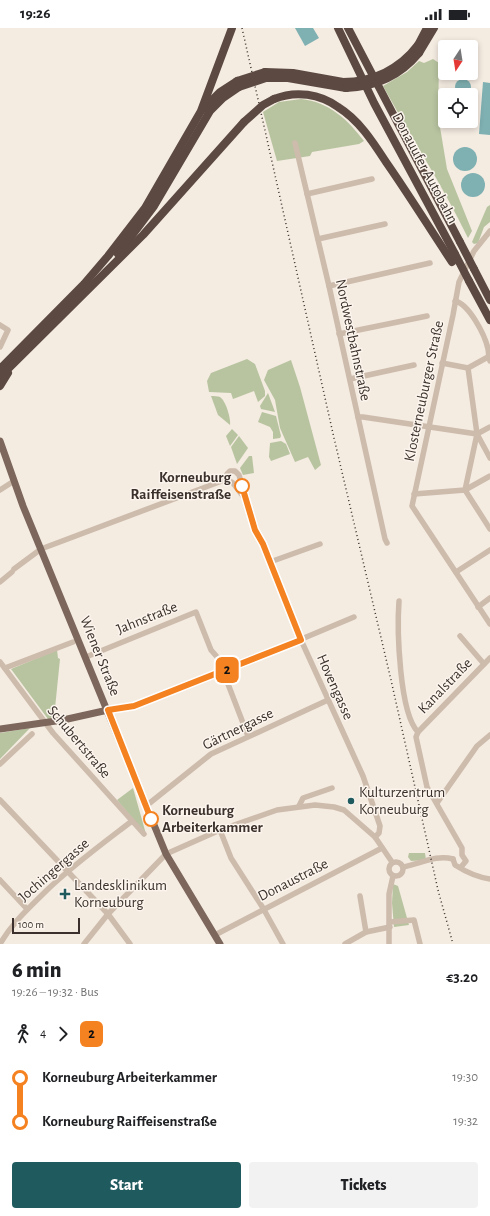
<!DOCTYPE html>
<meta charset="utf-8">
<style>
:root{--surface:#fff;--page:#f2f2f2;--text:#202124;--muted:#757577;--accent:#1f5a5e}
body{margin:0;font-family:"Alegreya Sans",sans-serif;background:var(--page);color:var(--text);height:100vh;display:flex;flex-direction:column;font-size:15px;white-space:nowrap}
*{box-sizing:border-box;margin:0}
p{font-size:13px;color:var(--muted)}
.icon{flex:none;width:22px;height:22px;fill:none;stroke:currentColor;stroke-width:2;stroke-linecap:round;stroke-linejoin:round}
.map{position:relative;height:916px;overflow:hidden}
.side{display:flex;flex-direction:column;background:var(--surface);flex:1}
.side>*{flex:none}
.badge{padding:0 8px;border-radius:6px;font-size:14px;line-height:26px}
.needle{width:26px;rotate:192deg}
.fabs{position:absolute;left:438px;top:12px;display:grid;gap:8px}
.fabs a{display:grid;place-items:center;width:40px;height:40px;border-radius:4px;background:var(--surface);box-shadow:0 2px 6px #0003;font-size:20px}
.scale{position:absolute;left:12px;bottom:10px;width:68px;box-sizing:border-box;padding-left:4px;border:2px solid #3b302b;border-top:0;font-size:11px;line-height:14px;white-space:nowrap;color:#3b302b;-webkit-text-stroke:3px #fbf5ee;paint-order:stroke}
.map>.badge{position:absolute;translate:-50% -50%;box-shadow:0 0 0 2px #fff}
.legs{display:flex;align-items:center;gap:6px;height:44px;padding:0 12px;font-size:13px}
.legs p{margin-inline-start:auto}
.head{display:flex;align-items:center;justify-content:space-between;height:68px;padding:0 12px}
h1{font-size:22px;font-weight:800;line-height:30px}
.primary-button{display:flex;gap:8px;margin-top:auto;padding:8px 12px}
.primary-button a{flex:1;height:46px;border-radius:4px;background:var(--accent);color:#fff;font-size:16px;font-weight:800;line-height:46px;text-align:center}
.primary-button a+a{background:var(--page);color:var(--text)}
ul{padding:0 12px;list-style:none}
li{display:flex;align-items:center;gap:14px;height:44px;font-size:15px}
li i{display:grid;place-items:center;width:6px;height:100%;margin:0 5px;background:currentColor}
li i::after{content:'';width:10px;height:10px;margin:-5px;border:3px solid;border-radius:50%;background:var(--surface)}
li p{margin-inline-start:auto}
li:first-child i{background:linear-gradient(#0000 50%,currentColor 0)}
li:last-child i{background:linear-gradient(currentColor 50%,#0000 0)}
.status{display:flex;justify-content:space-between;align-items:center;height:28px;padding:0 20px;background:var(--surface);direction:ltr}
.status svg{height:11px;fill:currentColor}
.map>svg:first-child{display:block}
.green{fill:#b8c4a0}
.water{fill:#7fb0b2}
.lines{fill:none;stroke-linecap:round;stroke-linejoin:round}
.minor{stroke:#cdbbac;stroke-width:5.5}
.major{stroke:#7d675c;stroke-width:7}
.highway{stroke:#5c4a42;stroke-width:8}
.rail{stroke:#3b302b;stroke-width:1.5;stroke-dasharray:1 3;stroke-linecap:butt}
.highway-bridge{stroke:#5c4a42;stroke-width:8}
.line-1-casing{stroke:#fff;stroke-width:9}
.line-1{stroke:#f58220;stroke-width:6}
.stop-1-dot{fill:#fff;stroke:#f58220;stroke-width:2}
.poi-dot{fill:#1f5a5e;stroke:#fbf5ee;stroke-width:1.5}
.labels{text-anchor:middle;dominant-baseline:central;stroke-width:3;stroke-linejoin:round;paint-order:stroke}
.street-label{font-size:15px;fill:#3b302b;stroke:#fbf5ee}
.stop-label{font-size:15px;font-weight:bold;fill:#3b302b;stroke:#fbf5ee;text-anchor:end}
.poi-label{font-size:15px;fill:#3b302b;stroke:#fbf5ee;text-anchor:start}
</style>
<div class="status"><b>19:26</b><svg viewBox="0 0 49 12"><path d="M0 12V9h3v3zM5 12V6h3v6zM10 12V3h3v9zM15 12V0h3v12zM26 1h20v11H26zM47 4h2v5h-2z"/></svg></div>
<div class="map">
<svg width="490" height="916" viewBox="0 0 490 916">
<rect width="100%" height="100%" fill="#f4ebe1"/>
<g class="green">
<path d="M433,31l6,4 -1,52 9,54 25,62 -4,7c-25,-52 -57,-101 -85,-152l24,-14 12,-11 5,2z"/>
<path d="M301,71c28,3 46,20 63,42l-5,3 -47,8 -2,4 -33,5 -14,-49 16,-10z"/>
<path d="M490,177v17l-6,5 -6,16 -4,1 -2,-2 15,-35z"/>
<path d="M247,331l8,5 10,27v5l-7,6 -4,-11 -21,8 -2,-6 -22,-1 -2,-11 4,-8z"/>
<path d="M291,332l9,27 21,78 -6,5 -7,-13 -13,5 -15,-34 -5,-28 -11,-20 4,-10z"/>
<path d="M268,365l7,19 -14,-3 -1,-3z"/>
<path d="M211,368c3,0 7,0 9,1 6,4 11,22 10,28l-12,-10z"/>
<path d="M262,384l14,4 5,20 -1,2 -7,1v-7l-3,-5 -12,-5z"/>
<path d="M232,401l6,6 -8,11 -4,-10z"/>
<path d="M239,408l9,12 -11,16 -6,-17z"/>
<path d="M281,413l5,3 4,10 -19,7 -2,-4 1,-14z"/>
<path d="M249,428h3l2,17 -11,2 -3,-7z"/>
<path d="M57,622l1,8 2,1 -6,59 -6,1 -37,-50z"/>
<path d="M30,700l-30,31v-26z"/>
<path d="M133,760l13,46 -29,-34z"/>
<path d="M409,825h16l1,7 -15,1 -3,-4z"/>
<path d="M393,856l5,2 11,39 -15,2 -2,-24z"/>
</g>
<g class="water">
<path d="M295,0h18l6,10 -14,8z"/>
<circle cx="463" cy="59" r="8"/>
<path d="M483,54l7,1v52l-11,-1z"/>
<circle cx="465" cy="131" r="12"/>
<circle cx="473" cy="157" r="12"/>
</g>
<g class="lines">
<g class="minor">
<path d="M295,115l34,143 56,253 2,4"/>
<path d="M307,166l65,-15"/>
<path d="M490,203l-16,20 -15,31 -6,33 -41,191 78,118"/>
<path d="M318,211l67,-15"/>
<path d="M329,258l101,-23"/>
<path d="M455,273c14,3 30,34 33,48 1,5 0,8 2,12"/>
<path d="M0,297l8,5 -8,17"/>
<path d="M339,306l88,-18"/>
<path d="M442,335l26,5 20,-11"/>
<path d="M468,340l9,66 13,24"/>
<path d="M350,351l64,-14"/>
<path d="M358,389h5l114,17 13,-7"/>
<path d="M477,406l-12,56 25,39"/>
<path d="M227,451v-5l3,-3h5l4,4 16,55 8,14 38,96 62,136 17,50 -1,7 -4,4"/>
<path d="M227,451l6,4 10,13"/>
<path d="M0,462l14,-9"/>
<path d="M414,466l51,-4 25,-14"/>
<path d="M270,534l50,-18"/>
<path d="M14,541l27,-20 186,-70"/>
<path d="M456,544l34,-22"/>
<path d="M0,554l12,-10"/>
<path d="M399,573c-2,27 0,112 19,131"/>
<path d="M478,579l12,-9"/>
<path d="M460,608l24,28"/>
<path d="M86,629l110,-45 15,38 7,8 30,78"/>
<path d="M0,634l53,71 91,101"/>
<path d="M5,640l68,-26"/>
<path d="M108,682l26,-3 89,-35 131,-55"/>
<path d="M0,736l32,-30"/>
<path d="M0,772l108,114 22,30"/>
<path d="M437,775l40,-57 13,-11"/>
<path d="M146,778l65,-52 117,-54"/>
<path d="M299,778l4,-8 29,-10"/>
<path d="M220,802l11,28 32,50 20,36"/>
<path d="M453,831l2,6c11,7 21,12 35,14"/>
<circle cx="396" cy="841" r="7"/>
<path d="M403,839c17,-3 33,-13 50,-8"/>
<path d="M461,839l5,-6 -4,-6v-7l-35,-61 -11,-50 2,-5 72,-74"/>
<path d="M0,852l27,29"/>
<path d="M360,868l6,36"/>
<path d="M390,894l24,-2 6,24"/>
<path d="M215,907l167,-87"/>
<path d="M0,916c12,-21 29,-36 46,-53 27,-26 56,-47 86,-70"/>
<path d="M84,916l24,-30 58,-60 54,-24 57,-20 38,-5 19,2 10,3 31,27 17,25"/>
<path d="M345,916l21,-12 24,-5"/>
<path d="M389,916v-50l4,-18"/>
</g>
<g class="major">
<path d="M0,413l23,65 143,348 54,90"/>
<path d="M0,701l63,-9 45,-10"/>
</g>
<g class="highway">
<path d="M338,0l36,75 81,151"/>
<path d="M348,0l112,214"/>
<path d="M418,17l9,-17"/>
<path d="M419,25l15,-25"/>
<path d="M265,44l28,1 50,9"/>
<path d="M266,50h22l58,10"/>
<path d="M274,71c22,-9 46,-5 64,8 21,13 35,35 48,55 23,33 44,67 66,100"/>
<path d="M203,81l17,-17 17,-11"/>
<path d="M118,226l36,-48 56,-95 13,-13 16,-11"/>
<path d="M474,241l16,31"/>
<path d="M469,253l21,39"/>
<path d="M0,341l84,-85 24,-28 37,-48 56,-97 31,-83"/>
<path d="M0,349l143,-142 101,-113"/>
<path d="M0,358l8,-13"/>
</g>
<path class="rail" d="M242,0l92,410 57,242 47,210 15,54"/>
<g class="highway-bridge">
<path d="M237,53l28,-9"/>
<path d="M343,54c30,0 57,-13 75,-37"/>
<path d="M239,59l27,-9"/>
<path d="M346,60c29,-1 54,-12 73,-35"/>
<path d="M244,94l19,-17 11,-6"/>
<path d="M460,214l14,27"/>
<path d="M455,226l14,27"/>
</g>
</g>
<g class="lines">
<defs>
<path id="line-1" d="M151,791l-43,-109 26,-4 167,-66 -38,-96 -8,-14 -13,-44"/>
</defs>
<use href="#line-1" class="line-1-casing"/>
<use href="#line-1" class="line-1"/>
</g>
<g class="stop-1-dot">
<circle cx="242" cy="458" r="7"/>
<circle cx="151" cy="791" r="7"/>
</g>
<g class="poi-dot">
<circle cx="351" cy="773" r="4"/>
<path d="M63 860h4v4h4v4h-4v4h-4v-4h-4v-4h4z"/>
</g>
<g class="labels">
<g class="street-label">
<text transform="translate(425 140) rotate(62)">Donauufer Autobahn</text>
<text transform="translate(353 312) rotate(78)">Nordwestbahnstraße</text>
<text transform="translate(424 363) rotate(-78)">Klosterneuburger Straße</text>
<text transform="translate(147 590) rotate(-22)">Jahnstraße</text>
<text transform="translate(100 628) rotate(68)">Wiener Straße</text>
<text transform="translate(445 658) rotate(-46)">Kanalstraße</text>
<text transform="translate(335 659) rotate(66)">Hovengasse</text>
<text transform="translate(238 701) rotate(-26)">Gärtnergasse</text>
<text transform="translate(79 714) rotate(50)">Schubertstraße</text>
<text transform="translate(54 842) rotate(-41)">Jochingergasse</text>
<text transform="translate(293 852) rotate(-27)">Donaustraße</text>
</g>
<g class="stop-label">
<text x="231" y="449">Korneuburg<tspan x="231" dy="17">Raiffeisenstraße</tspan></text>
<text x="162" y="782" text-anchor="start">Korneuburg<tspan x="162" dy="17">Arbeiterkammer</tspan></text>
</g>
<g class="poi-label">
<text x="359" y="764">Kulturzentrum<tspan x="359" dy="17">Korneuburg</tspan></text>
<text x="74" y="857">Landesklinikum<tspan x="74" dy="17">Korneuburg</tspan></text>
</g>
</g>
</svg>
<div class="fabs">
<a><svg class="needle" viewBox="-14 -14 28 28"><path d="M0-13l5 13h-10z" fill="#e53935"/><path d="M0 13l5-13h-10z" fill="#757577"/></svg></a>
<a><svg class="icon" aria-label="locate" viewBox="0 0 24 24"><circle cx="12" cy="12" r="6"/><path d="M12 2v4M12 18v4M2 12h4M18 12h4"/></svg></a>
</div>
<div class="scale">100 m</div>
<b class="badge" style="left:227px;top:642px;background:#f58220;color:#111">2</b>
</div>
<section class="side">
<div class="head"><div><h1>6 min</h1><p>19:26 – 19:32 · Bus</p></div><b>€3.20</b></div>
<div class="legs"><svg class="icon" aria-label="walk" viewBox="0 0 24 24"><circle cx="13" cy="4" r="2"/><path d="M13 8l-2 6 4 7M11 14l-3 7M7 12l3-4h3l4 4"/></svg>4<svg class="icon" aria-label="forward" viewBox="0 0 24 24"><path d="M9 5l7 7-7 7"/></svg><b class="badge" style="background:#f58220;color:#111">2</b></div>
<ul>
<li><i style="color:#f58220"></i><b>Korneuburg Arbeiterkammer</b><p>19:30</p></li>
<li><i style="color:#f58220"></i><b>Korneuburg Raiffeisenstraße</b><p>19:32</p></li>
</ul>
<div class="primary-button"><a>Start</a><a>Tickets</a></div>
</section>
